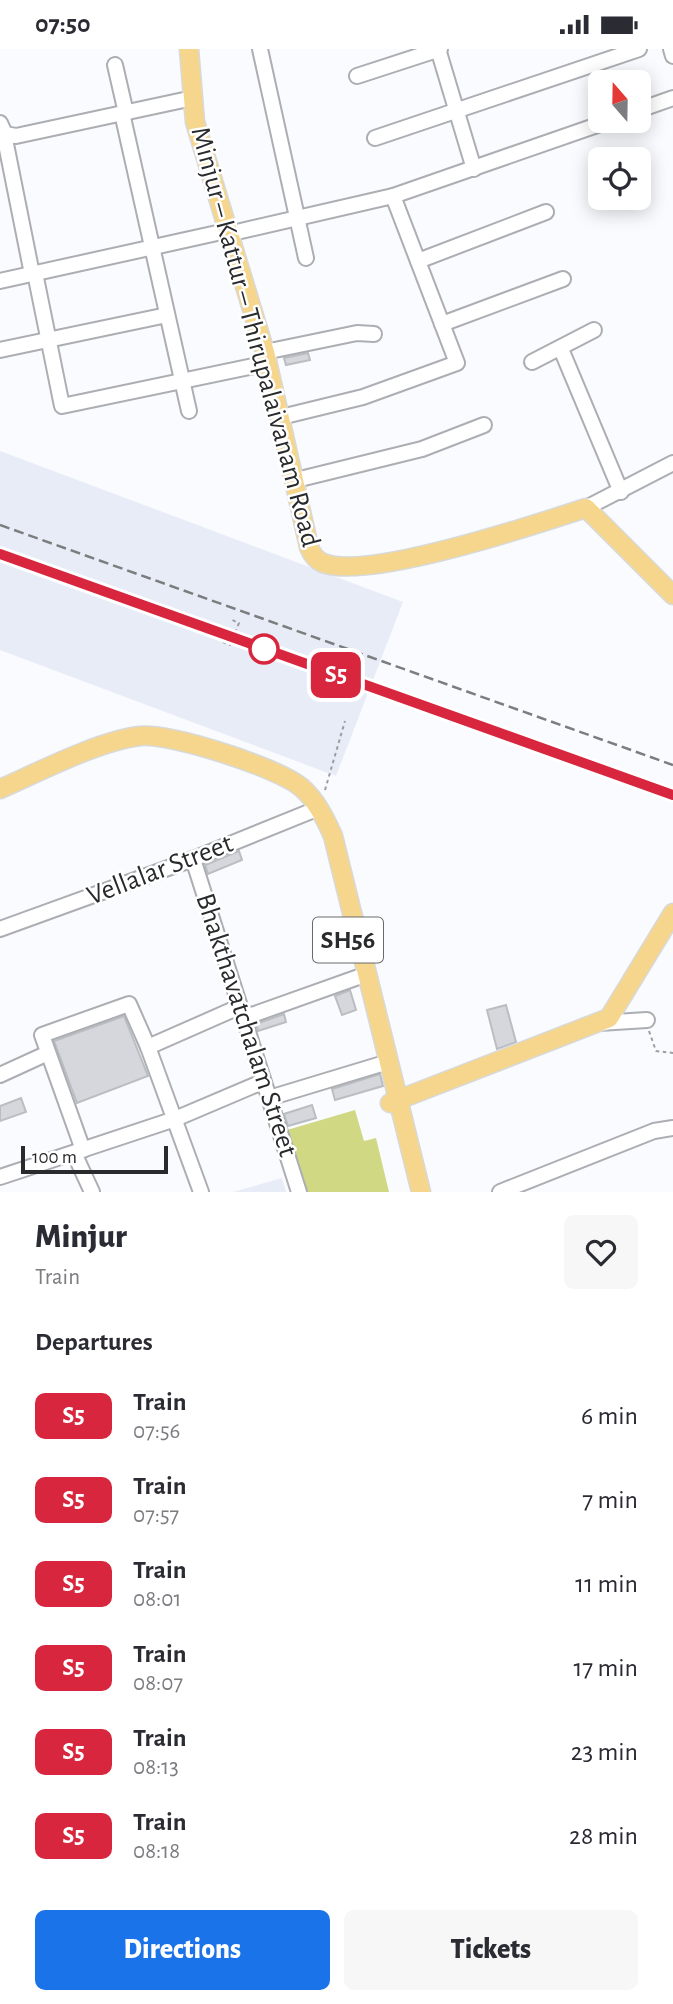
<!DOCTYPE html>
<meta charset="utf-8">
<style>
:root{--surface:#fff;--page:#f7f7f7;--text:#2b2b33;--muted:#7c7c81;--accent:#1a73e8}
body{margin:0;font-family:"Alegreya Sans",sans-serif;background:var(--page);color:var(--text);height:100vh;display:flex;flex-direction:column;font-size:26px;white-space:nowrap}
*{box-sizing:border-box;margin:0}
p{font-size:23px;color:var(--muted)}
.icon{flex:none;width:38px;height:38px;fill:none;stroke:currentColor;stroke-width:2;stroke-linecap:round;stroke-linejoin:round}
.map{position:relative;height:1143px;overflow:hidden}
.drawer{display:flex;flex-direction:column;background:var(--surface);flex:1}
.drawer>*{flex:none}
.badge{padding:0 14px;border-radius:10px;font-size:24px;line-height:46px}
.needle{width:46px;rotate:340deg}
.tools{position:absolute;left:588px;top:21px;display:grid;gap:14px}
.tools a{display:grid;place-items:center;width:63px;height:63px;border-radius:10px;background:var(--surface);box-shadow:0 4px 18px #0003;font-size:35px}
.scale{position:absolute;left:21px;bottom:18px;width:147px;box-sizing:border-box;padding-left:7px;border:4px solid #292a2c;border-top:0;font-size:19px;line-height:24px;white-space:nowrap;color:#292a2c;-webkit-text-stroke:5px #fff;paint-order:stroke}
.map>.badge{position:absolute;translate:-50% -50%;box-shadow:0 0 0 4px #fff}
h2{padding:0 35px;font-size:26px;line-height:63px}
.round{display:grid;place-items:center;flex:none;width:74px;height:74px;border-radius:10px;background:var(--page)}
.headline{display:flex;align-items:center;justify-content:space-between;height:119px;padding:0 35px}
h1{font-size:33px;font-weight:800;line-height:52px}
.action{display:flex;gap:14px;margin-top:auto;padding:14px 35px}
.action a{flex:1;height:80px;border-radius:10px;background:var(--accent);color:#fff;font-size:28px;font-weight:800;line-height:80px;text-align:center}
.action a+a{background:var(--page);color:var(--text)}
ul{padding:0;list-style:none}
li{display:flex;align-items:center;gap:21px;height:84px;padding:0 35px}
li div{flex:1}
li b{display:block;font-size:26px}
li em{font-style:normal}
li .badge{min-width:77px;font-weight:700;text-align:center}
.status{display:flex;justify-content:space-between;align-items:center;height:49px;padding:0 35px;background:var(--surface);direction:ltr}
.status svg{height:19px;fill:currentColor}
.map>svg:first-child{display:block}
.built{fill:#e8ecf6}
.green{fill:#d1d883}
.building{fill:#d5d7dc;stroke:#babdc1;stroke-width:2}
.lines{fill:none;stroke-linecap:round;stroke-linejoin:round}
.minor-casing{stroke:#acaeb3;stroke-width:18}
.major-casing{stroke:#d8d9d9;stroke-width:21}
.path{stroke:#9c9ea1;stroke-width:2;stroke-dasharray:3.5 3.5;stroke-linecap:butt}
.minor{stroke:#fff;stroke-width:14}
.major{stroke:#f6d68c;stroke-width:18}
.rail{stroke:#7b7d7f;stroke-width:2.5;stroke-dasharray:10 5;stroke-linecap:butt}
.path-bridge{stroke:#9c9ea1;stroke-width:2;stroke-dasharray:3.5 3.5;stroke-linecap:butt}
.line-casing{stroke:#fff;stroke-width:16}
.line{stroke:#d7263d;stroke-width:10}
.stop-dot{fill:#fff;stroke:#d7263d;stroke-width:3.5}
.labels{text-anchor:middle;dominant-baseline:central;stroke-width:5;stroke-linejoin:round;paint-order:stroke}
.shield{fill:#fff;stroke:#696a6b;stroke-width:2}
.shield-label{font-size:26px;font-weight:bold;fill:#292a2c}
.street-label{font-size:28px;fill:#292a2c;stroke:#fff}
</style>
<div class="status"><b>07:50</b><svg viewBox="0 0 49 12"><path d="M0 12V9h3v3zM5 12V6h3v6zM10 12V3h3v9zM15 12V0h3v12zM26 1h20v11H26zM47 4h2v5h-2z"/></svg></div>
<div class="map">
<svg width="673" height="1143" viewBox="0 0 673 1143">
<rect width="100%" height="100%" fill="#f9fbff"/>
<g class="built">
<path d="M0,402l403,151 -67,174 -336,-126z"/>
<path d="M282,1129l4,14h-53z"/>
</g>
<path class="green" d="M355,1061l9,31 12,-3 13,54h-82l-20,-62z"/>
<g class="building">
<path d="M308,304l2,7 -24,5 -2,-7z"/>
<path d="M239,802l3,9 -34,14 -3,-9z"/>
<path d="M350,941l6,20 -14,5 -7,-19z"/>
<path d="M506,956l10,37 -19,7 -10,-39z"/>
<path d="M284,965l2,8 -28,9 -2,-7z"/>
<path d="M124,967l24,60 -71,27 -23,-62z"/>
<path d="M380,1025l3,12 -48,14 -3,-11z"/>
<path d="M21,1049l5,14 -26,9v-15z"/>
<path d="M312,1056l4,13 -28,8 -4,-12z"/>
</g>
<g class="lines">
<defs>
<g id="minor">
<path d="M260,0l46,209"/>
<path d="M438,0l36,120"/>
<path d="M671,0l2,7"/>
<path d="M115,16l11,48"/>
<path d="M357,27l83,-27"/>
<path d="M639,61l34,-12"/>
<path d="M122,64l67,298"/>
<path d="M0,74l5,11 11,2 177,-38"/>
<path d="M7,86l-1,9 26,130"/>
<path d="M375,89l264,-89"/>
<path d="M393,147l216,-75"/>
<path d="M228,185l165,-38 64,167 -94,34 -82,20"/>
<path d="M418,212l128,-49"/>
<path d="M35,224l27,133 206,-43"/>
<path d="M0,232l226,-50"/>
<path d="M442,275l121,-45"/>
<path d="M561,300l60,143"/>
<path d="M0,301l167,-35"/>
<path d="M265,303l92,-19 17,1"/>
<path d="M532,313l62,-32"/>
<path d="M296,431l126,-31 62,-24"/>
<path d="M586,459l87,-45"/>
<path d="M193,810l106,333"/>
<path d="M0,880l193,-70 126,-51"/>
<path d="M599,974l48,-3"/>
<path d="M148,998l84,-37 20,5 115,-41"/>
<path d="M0,1026l48,-22"/>
<path d="M269,1049l119,-36"/>
<path d="M83,1101l-41,-115 87,-31 19,43 53,145"/>
<path d="M74,1104l18,39"/>
<path d="M0,1128l175,-58 87,-37"/>
<path d="M500,1143l154,-61 19,-3"/>
</g>
<g id="major">
<path d="M189,0l6,73 70,230 44,195c3,8 7,13 14,16 44,18 214,-39 263,-55l87,87"/>
<path d="M0,740c39,-17 98,-48 140,-53 31,-3 136,31 161,51 15,13 24,31 32,49l88,356"/>
<path d="M390,1054l219,-85 64,-105"/>
</g>
</defs>
<use href="#minor" class="minor-casing"/>
<use href="#major" class="major-casing"/>
<g class="path">
<path d="M325,741l20,-69"/>
<path d="M649,982l7,20 17,2"/>
</g>
<use href="#minor" class="minor"/>
<use href="#major" class="major"/>
<g class="rail">
<path d="M0,476l673,240"/>
<path d="M0,505l673,241"/>
</g>
<path class="path-bridge" d="M223,593l7,3 9,-22 -7,-3"/>
</g>
<g class="lines">
<defs>
<path id="line" d="M0,505l673,241"/>
</defs>
<use href="#line" class="line-casing"/>
<use href="#line" class="line"/>
</g>
<circle class="stop-dot" cx="264" cy="600" r="14"/>
<g class="labels">
<rect class="shield" x="313" y="868.5" width="70" height="45" rx="5"/>
<g class="shield-label">
<text x="348" y="891">SH56</text>
</g>
<g class="street-label">
<text transform="translate(255 288) rotate(75)">Minjur – Kattur – Thirupalaivanam Road</text>
<text transform="translate(160 821) rotate(-21)">Vellalar Street</text>
<text transform="translate(246 976) rotate(72)">Bhakthavatchalam Street</text>
</g>
</g>
</svg>
<div class="tools">
<a><svg class="needle" viewBox="-14 -14 28 28"><path d="M0-13l5 13h-10z" fill="#e53935"/><path d="M0 13l5-13h-10z" fill="#7c7c81"/></svg></a>
<a><svg class="icon" aria-label="locate" viewBox="0 0 24 24"><circle cx="12" cy="12" r="6"/><path d="M12 2v4M12 18v4M2 12h4M18 12h4"/></svg></a>
</div>
<div class="scale">100 m</div>
<b class="badge" style="left:336px;top:626px;background:#d7263d;color:#fff">S5</b>
</div>
<section class="drawer">
<div class="headline"><div><h1>Minjur</h1><p>Train</p></div><a class="round"><svg class="icon" aria-label="heart" viewBox="0 0 24 24"><path d="M12 20l-8-8c-3-5 5-10 8-4 3-6 11-1 8 4z"/></svg></a></div>
<h2>Departures</h2>
<ul>
<li><span class="badge" style="background:#d7263d;color:#fff">S5</span><div><b>Train</b><p>07:56</p></div><em>6 min</em></li>
<li><span class="badge" style="background:#d7263d;color:#fff">S5</span><div><b>Train</b><p>07:57</p></div><em>7 min</em></li>
<li><span class="badge" style="background:#d7263d;color:#fff">S5</span><div><b>Train</b><p>08:01</p></div><em>11 min</em></li>
<li><span class="badge" style="background:#d7263d;color:#fff">S5</span><div><b>Train</b><p>08:07</p></div><em>17 min</em></li>
<li><span class="badge" style="background:#d7263d;color:#fff">S5</span><div><b>Train</b><p>08:13</p></div><em>23 min</em></li>
<li><span class="badge" style="background:#d7263d;color:#fff">S5</span><div><b>Train</b><p>08:18</p></div><em>28 min</em></li>
</ul>
<div class="action"><a>Directions</a><a>Tickets</a></div>
</section>
